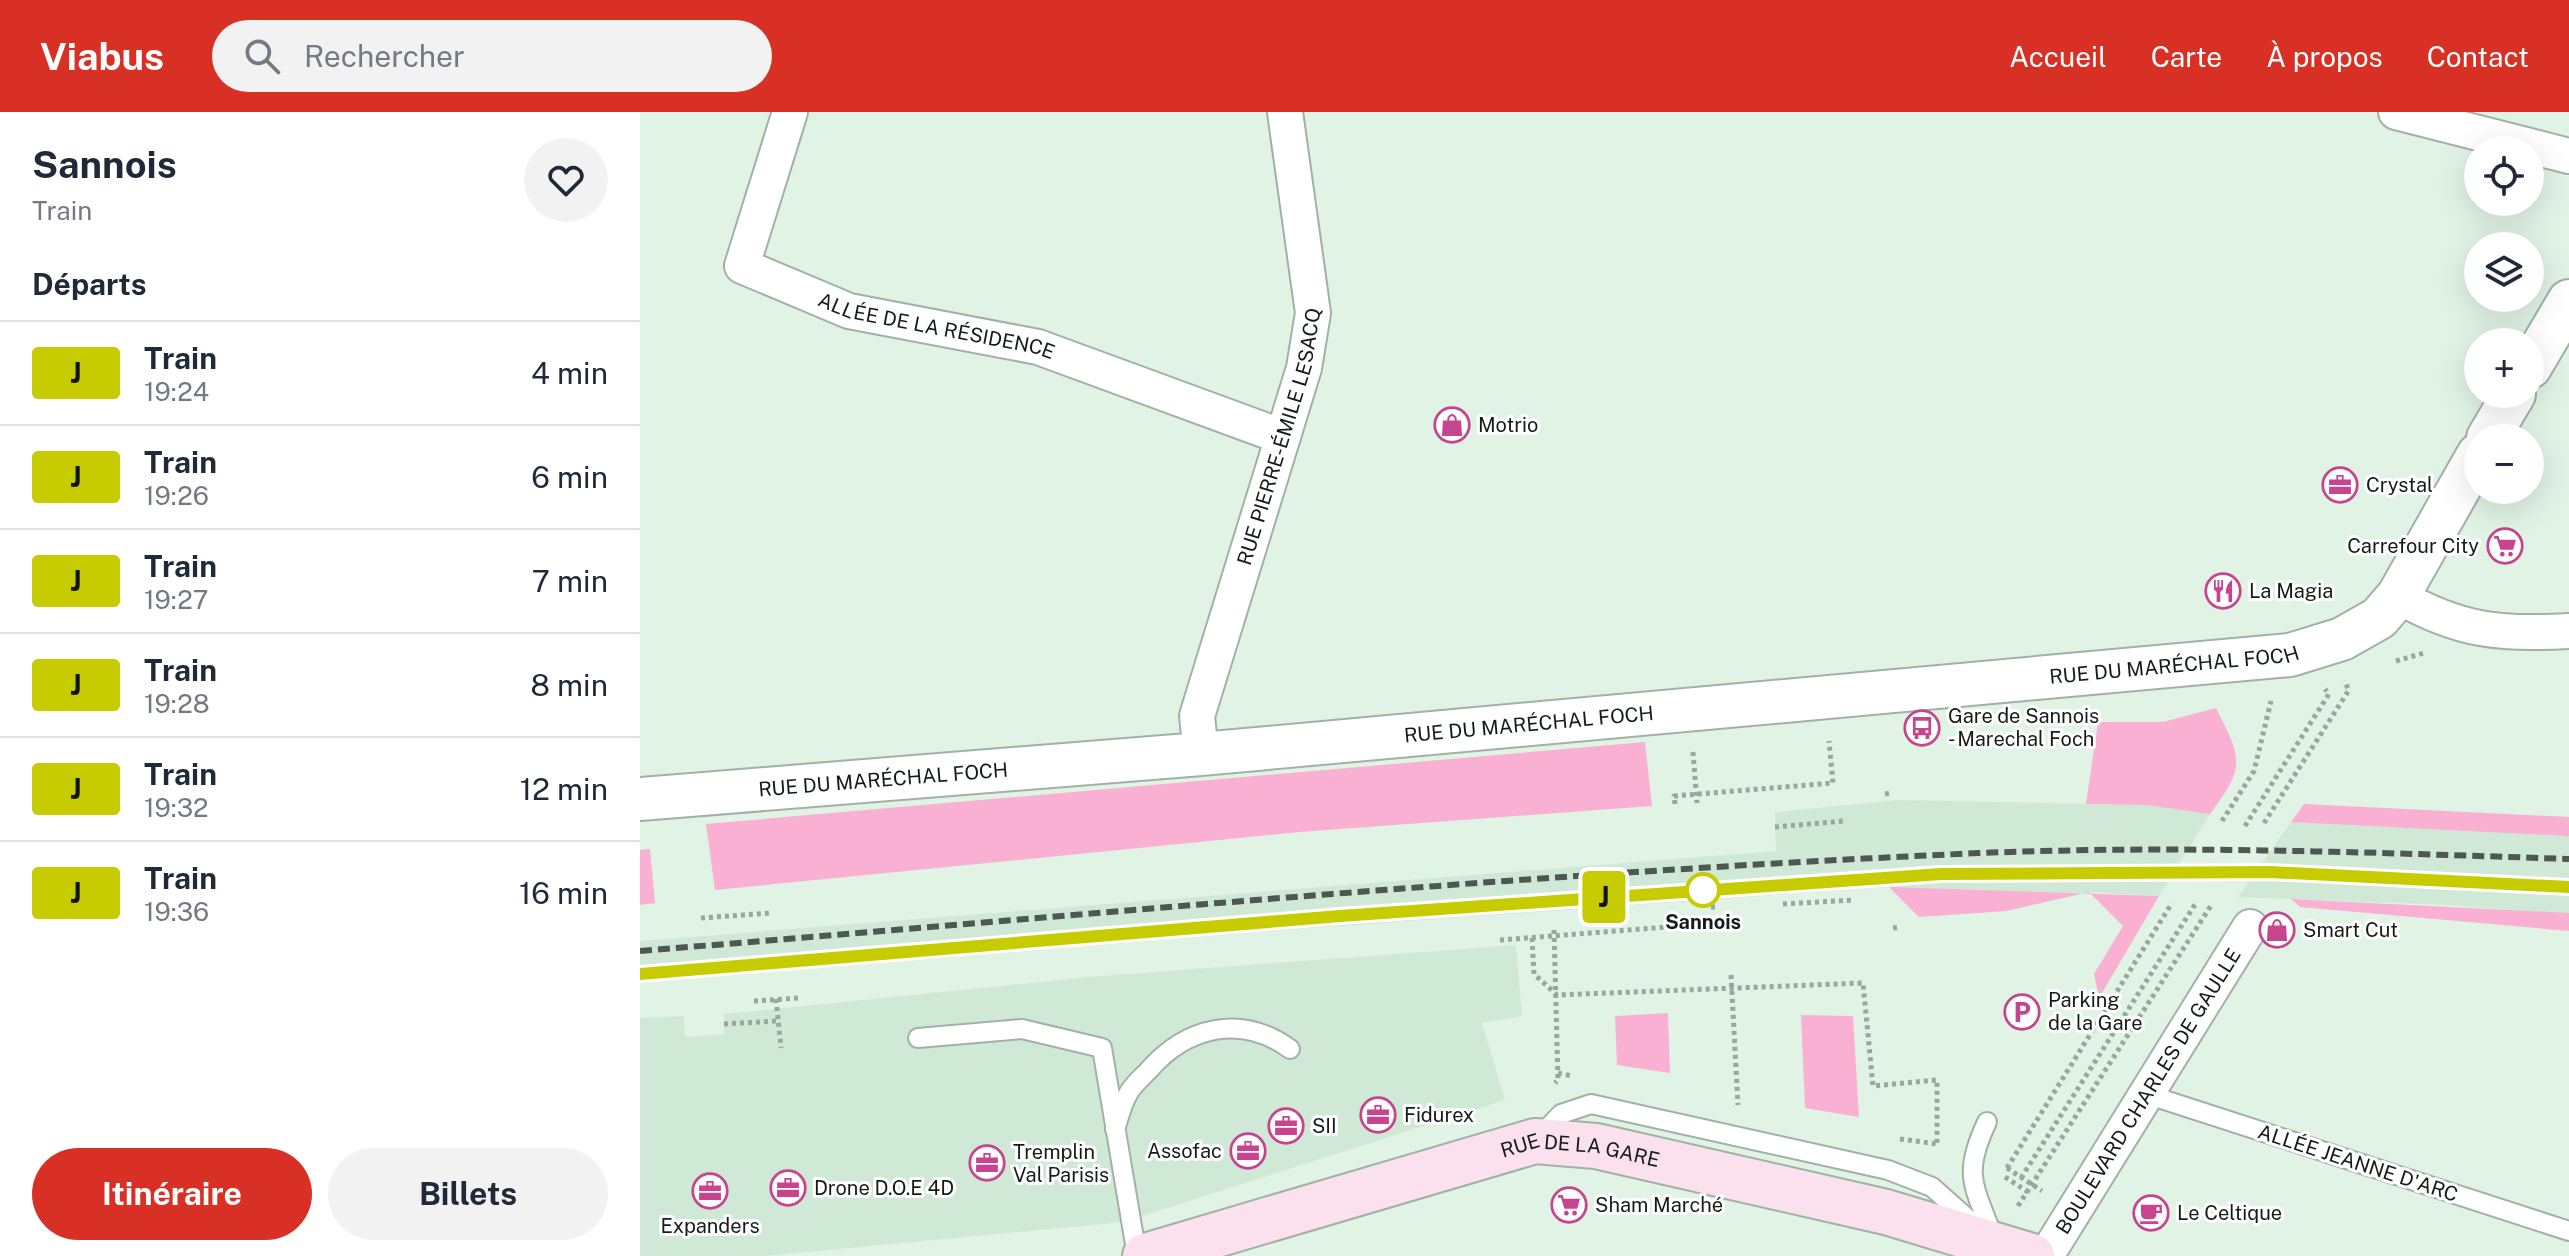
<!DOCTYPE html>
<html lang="fr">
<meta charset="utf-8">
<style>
:root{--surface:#fff;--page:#f2f2f3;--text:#1f2937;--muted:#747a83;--line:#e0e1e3;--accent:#d93025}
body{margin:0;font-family:"Public Sans",sans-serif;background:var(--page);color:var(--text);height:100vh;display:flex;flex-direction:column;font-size:30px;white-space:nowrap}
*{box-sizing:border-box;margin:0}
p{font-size:26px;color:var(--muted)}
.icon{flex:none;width:44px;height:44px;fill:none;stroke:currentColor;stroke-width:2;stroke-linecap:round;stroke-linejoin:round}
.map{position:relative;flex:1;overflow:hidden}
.details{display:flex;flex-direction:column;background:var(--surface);width:640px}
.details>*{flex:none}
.badge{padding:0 16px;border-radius:6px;font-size:28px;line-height:52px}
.fabs{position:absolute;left:1824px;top:24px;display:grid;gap:16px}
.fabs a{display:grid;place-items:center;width:80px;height:80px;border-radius:50%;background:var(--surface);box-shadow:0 8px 32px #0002;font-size:40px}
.map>.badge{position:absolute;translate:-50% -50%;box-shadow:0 0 0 4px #fff}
h2{padding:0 32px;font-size:30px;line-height:72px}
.round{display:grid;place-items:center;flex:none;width:84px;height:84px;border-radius:42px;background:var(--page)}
.head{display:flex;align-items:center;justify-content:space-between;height:136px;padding:0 32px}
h1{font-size:38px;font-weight:700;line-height:60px}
.primary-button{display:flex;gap:16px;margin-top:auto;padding:16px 32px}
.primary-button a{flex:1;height:92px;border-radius:48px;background:var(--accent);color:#fff;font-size:32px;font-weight:700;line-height:92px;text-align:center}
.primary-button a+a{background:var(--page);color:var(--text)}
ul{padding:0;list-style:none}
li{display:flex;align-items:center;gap:24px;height:104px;padding:0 32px;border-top:2px solid var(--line)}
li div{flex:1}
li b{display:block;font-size:30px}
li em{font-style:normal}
li .badge{min-width:88px;font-weight:700;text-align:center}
header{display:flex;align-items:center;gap:48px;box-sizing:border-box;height:112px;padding:0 40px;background:var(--accent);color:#fff}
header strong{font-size:38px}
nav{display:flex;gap:44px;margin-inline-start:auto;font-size:28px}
.search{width:560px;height:72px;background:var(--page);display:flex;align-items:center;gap:20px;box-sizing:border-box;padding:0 28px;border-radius:44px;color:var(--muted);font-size:30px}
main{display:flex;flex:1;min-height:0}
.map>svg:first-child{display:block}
.built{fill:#d0e9d6}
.green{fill:#fab0d3}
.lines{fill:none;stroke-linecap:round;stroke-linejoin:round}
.service-casing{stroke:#a1b2a5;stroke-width:22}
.minor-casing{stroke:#a1b2a5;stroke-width:38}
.tertiary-casing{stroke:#a1b2a5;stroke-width:46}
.secondary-casing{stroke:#a1b2a5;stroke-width:48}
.path{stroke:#99a89d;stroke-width:5;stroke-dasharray:4 4;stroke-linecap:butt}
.service{stroke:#fff;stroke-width:18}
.minor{stroke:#fff;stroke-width:34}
.tertiary{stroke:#fff;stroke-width:42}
.secondary{stroke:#fbe0ed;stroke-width:44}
.rail{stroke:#4e5851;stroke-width:6;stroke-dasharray:12 6;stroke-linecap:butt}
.line-casing{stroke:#fff;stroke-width:18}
.line{stroke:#c6cc00;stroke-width:12}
.stop-dot{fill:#fff;stroke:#c6cc00;stroke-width:4}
.labels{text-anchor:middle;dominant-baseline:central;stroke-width:6;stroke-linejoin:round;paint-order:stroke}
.street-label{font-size:20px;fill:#151c17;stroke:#fff}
.poi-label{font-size:20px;fill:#151c17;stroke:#fff;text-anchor:start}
.stop-label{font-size:20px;font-weight:bold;fill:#151c17;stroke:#fff}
</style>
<header>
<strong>Viabus</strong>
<div class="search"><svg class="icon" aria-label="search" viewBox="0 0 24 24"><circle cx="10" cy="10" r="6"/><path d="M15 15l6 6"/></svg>Rechercher</div>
<nav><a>Accueil</a><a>Carte</a><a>À propos</a><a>Contact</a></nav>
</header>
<main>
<section class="details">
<div class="head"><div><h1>Sannois</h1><p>Train</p></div><a class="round"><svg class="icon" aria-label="heart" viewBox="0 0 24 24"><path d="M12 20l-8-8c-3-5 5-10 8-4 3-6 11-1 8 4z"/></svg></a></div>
<h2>Départs</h2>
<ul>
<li><span class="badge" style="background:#c6cc00;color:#111">J</span><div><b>Train</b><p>19:24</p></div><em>4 min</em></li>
<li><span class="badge" style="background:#c6cc00;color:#111">J</span><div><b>Train</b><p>19:26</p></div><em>6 min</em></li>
<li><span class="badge" style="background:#c6cc00;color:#111">J</span><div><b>Train</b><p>19:27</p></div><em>7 min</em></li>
<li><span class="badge" style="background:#c6cc00;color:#111">J</span><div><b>Train</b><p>19:28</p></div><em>8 min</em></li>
<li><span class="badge" style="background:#c6cc00;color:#111">J</span><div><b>Train</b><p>19:32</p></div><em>12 min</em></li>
<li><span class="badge" style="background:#c6cc00;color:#111">J</span><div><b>Train</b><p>19:36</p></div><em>16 min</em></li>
</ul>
<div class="primary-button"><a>Itinéraire</a><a>Billets</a></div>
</section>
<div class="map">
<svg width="1929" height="1144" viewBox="0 0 1929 1144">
<rect width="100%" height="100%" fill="#e0f3e5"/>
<g class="built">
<path d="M1260,688l246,5 64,9 -51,82 -71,-4 -82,19 -87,6 -30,-30 -590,42 -659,54v-42l1136,-90 -1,-39z"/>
<path d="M1651,710l278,10v83l-121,-10 -210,-8z"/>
<path d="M876,833l6,71 -40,7 23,77 -382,122 -358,34h-125v-238l44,-2 1,21 39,-3v-20l365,-37z"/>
</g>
<g class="green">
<path d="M1576,596c26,52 30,58 -6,106l-64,-9 -60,-1 12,-82h65z"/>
<path d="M1005,630l7,64 -352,26 -585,58 -9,-66z"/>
<path d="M1664,692l265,13v19l-278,-14z"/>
<path d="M10,737l5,54 -15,2v-55z"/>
<path d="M1249,775l270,9 -60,102 -5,-24 29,-48 -34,-34 -83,19 -87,6z"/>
<path d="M1651,787l278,14v18l-269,-24z"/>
<path d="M1028,901l2,60 -53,-8 -2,-49z"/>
<path d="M1161,903l52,1 6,101 -54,-9z"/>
</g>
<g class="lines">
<defs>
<g id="service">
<path d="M278,926l104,-9 80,19 35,208"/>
<path d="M1506,982l423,137"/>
<path d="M1347,1010c-26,55 -12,64 7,118"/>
<path d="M475,1017c4,-11 7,-25 13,-35 4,-8 13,-16 20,-23 38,-44 93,-58 142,-22"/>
<path d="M900,1024l21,-22 30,-10 297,66 44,17 46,41"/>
</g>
<g id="minor">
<path id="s1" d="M150,0l-48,154 107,45 189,36 245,90"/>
<path d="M1756,0l173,44"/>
<path d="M1758,484c61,35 102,39 171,35"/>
<path id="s2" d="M561,642l-4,-38 107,-348 9,-55 -28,-201"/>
<path id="s3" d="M1406,1144l204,-329"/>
</g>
<g id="tertiary">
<path d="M1890,255l39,-66"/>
<path d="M1848,326l26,-44"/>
<path id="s4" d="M0,687l561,-45 1089,-99 52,-16 37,-21 19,-22 80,-141"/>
</g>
<g id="secondary">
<path id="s5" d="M505,1144l390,-115 61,5 290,66 146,44"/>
</g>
</defs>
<use href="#service" class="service-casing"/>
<use href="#minor" class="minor-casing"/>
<use href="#tertiary" class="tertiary-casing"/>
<use href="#secondary" class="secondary-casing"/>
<g class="path">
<path d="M1756,549l28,-8"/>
<path d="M1053,640l4,51"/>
<path d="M1245,682l7,-1"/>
<path d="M1035,692l-1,-8 159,-13 -4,-42"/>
<path d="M1582,709l32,-50 17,-70"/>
<path d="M1624,711l85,-133 -5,-9"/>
<path d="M1605,714l84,-132 -4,-5"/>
<path d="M1135,715l69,-6"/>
<path d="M1143,792l71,-4"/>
<path d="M1071,795h5"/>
<path d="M61,806l70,-5"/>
<path d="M1253,816l7,-1"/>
<path d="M914,818l4,150 -3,3"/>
<path d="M892,826l2,36 23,21 306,-12 10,103 64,-6v64"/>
<path d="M860,828l218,-17"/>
<path d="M1091,863l7,130"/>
<path d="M136,887l5,49"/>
<path d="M114,889l45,-3"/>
<path d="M84,912l54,-3"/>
<path d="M918,961l14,3"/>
<path d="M1260,1027l38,5"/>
<path d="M1367,1056l165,-265"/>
<path d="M1367,1056l35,23"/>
<path d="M1365,1065l23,15"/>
<path d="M1381,1066l175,-275"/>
<path d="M1378,1094l194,-302"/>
</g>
<use href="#service" class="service"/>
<use href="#minor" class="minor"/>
<use href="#tertiary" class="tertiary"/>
<use href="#secondary" class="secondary"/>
<g class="rail">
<path d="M0,839c432,-35 865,-76 1298,-96 210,-11 421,-3 631,4"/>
<path d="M0,863l669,-56 632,-45 329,-2 299,15"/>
</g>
</g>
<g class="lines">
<defs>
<path id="line" d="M0,862l700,-58 601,-42 329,-2 299,15"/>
</defs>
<use href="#line" class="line-casing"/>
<use href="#line" class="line"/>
</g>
<defs>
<symbol id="shop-ring" viewBox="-11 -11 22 22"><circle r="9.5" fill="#fff" stroke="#c7458e" stroke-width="1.5"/><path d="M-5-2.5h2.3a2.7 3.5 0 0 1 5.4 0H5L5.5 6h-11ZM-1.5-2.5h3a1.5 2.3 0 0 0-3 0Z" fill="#c7458e"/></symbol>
<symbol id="office-ring" viewBox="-11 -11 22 22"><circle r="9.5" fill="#fff" stroke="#c7458e" stroke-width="1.5"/><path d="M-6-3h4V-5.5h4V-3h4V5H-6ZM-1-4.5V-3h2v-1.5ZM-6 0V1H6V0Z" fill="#c7458e"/></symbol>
<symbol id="supermarket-ring" viewBox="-11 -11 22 22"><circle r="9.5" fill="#fff" stroke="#c7458e" stroke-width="1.5"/><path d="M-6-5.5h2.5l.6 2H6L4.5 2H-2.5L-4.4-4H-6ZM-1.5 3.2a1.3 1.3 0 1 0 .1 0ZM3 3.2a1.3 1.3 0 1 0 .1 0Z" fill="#c7458e"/></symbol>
<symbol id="restaurant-ring" viewBox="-11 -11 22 22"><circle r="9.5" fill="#fff" stroke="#c7458e" stroke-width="1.5"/><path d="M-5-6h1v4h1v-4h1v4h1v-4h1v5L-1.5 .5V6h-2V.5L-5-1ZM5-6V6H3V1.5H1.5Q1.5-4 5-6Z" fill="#c7458e"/></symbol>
<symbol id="bus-ring" viewBox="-11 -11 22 22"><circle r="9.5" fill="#fff" stroke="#c7458e" stroke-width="1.5"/><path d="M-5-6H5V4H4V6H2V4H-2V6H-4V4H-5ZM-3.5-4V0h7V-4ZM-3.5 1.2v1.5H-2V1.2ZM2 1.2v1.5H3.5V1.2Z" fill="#c7458e"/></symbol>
<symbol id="parking-ring" viewBox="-11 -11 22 22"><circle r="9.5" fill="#fff" stroke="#c7458e" stroke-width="1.5"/><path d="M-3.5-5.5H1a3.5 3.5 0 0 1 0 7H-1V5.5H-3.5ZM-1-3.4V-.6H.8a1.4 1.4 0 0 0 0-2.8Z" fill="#c7458e"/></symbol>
<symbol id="cafe-ring" viewBox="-11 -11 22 22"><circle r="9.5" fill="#fff" stroke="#c7458e" stroke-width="1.5"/><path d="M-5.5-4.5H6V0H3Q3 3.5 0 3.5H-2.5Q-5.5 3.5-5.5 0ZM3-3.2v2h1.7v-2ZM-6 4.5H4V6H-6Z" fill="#c7458e"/></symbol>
</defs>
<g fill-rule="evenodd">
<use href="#shop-ring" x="792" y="293" width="40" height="40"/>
<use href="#office-ring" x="1680" y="353" width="40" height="40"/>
<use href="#supermarket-ring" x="1845" y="414" width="40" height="40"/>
<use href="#restaurant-ring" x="1563" y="459" width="40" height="40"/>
<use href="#bus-ring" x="1262" y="596" width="40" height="40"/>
<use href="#shop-ring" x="1617" y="798" width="40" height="40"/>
<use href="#parking-ring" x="1362" y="880" width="40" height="40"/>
<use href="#office-ring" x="718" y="983" width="40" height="40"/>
<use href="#office-ring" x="626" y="994" width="40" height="40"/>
<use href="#office-ring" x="588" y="1019" width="40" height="40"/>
<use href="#office-ring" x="327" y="1031" width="40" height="40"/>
<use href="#office-ring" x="128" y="1056" width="40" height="40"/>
<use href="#office-ring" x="50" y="1059" width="40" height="40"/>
<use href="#supermarket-ring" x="909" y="1073" width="40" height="40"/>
<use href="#cafe-ring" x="1491" y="1081" width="40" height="40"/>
</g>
<circle class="stop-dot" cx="1063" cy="778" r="16"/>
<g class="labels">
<g class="street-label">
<text stroke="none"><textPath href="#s1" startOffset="366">ALLÉE DE LA RÉSIDENCE</textPath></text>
<text stroke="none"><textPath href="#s2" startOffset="330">RUE PIERRE-ÉMILE LESACQ</textPath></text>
<text stroke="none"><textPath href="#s4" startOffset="1540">RUE DU MARÉCHAL FOCH</textPath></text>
<text stroke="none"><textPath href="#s4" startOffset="892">RUE DU MARÉCHAL FOCH</textPath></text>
<text stroke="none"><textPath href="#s4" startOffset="244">RUE DU MARÉCHAL FOCH</textPath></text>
<text stroke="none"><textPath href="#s3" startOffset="194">BOULEVARD CHARLES DE GAULLE</textPath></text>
<text stroke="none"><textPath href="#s5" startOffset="452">RUE DE LA GARE</textPath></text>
<text transform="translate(1718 1051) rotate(18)">ALLÉE JEANNE D'ARC</text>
</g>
<g class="poi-label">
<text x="838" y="313">Motrio</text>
<text x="1726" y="373">Crystal</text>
<text x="1839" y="434" text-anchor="end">Carrefour City</text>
<text x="1609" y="479">La Magia</text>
<text x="1308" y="604">Gare de Sannois<tspan x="1308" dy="23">- Marechal Foch</tspan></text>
<text x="1663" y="818">Smart Cut</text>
<text x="1408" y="888">Parking<tspan x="1408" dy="23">de la Gare</tspan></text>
<text x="764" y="1003">Fidurex</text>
<text x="672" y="1014">SII</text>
<text x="582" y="1039" text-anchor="end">Assofac</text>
<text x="373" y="1040">Tremplin<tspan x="373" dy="23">Val Parisis</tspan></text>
<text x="174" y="1076">Drone D.O.E 4D</text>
<text x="955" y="1093">Sham Marché</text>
<text x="1537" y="1101">Le Celtique</text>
<text x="70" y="1114" text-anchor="middle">Expanders</text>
</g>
<g class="stop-label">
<text x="1063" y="810">Sannois</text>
</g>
</g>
</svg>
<div class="fabs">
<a><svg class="icon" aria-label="locate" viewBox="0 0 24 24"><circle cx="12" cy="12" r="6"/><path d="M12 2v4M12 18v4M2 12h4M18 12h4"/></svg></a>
<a><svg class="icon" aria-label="layers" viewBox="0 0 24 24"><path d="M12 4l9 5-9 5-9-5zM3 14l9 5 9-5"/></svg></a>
<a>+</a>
<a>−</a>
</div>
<b class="badge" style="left:964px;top:785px;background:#c6cc00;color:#111">J</b>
</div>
</main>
